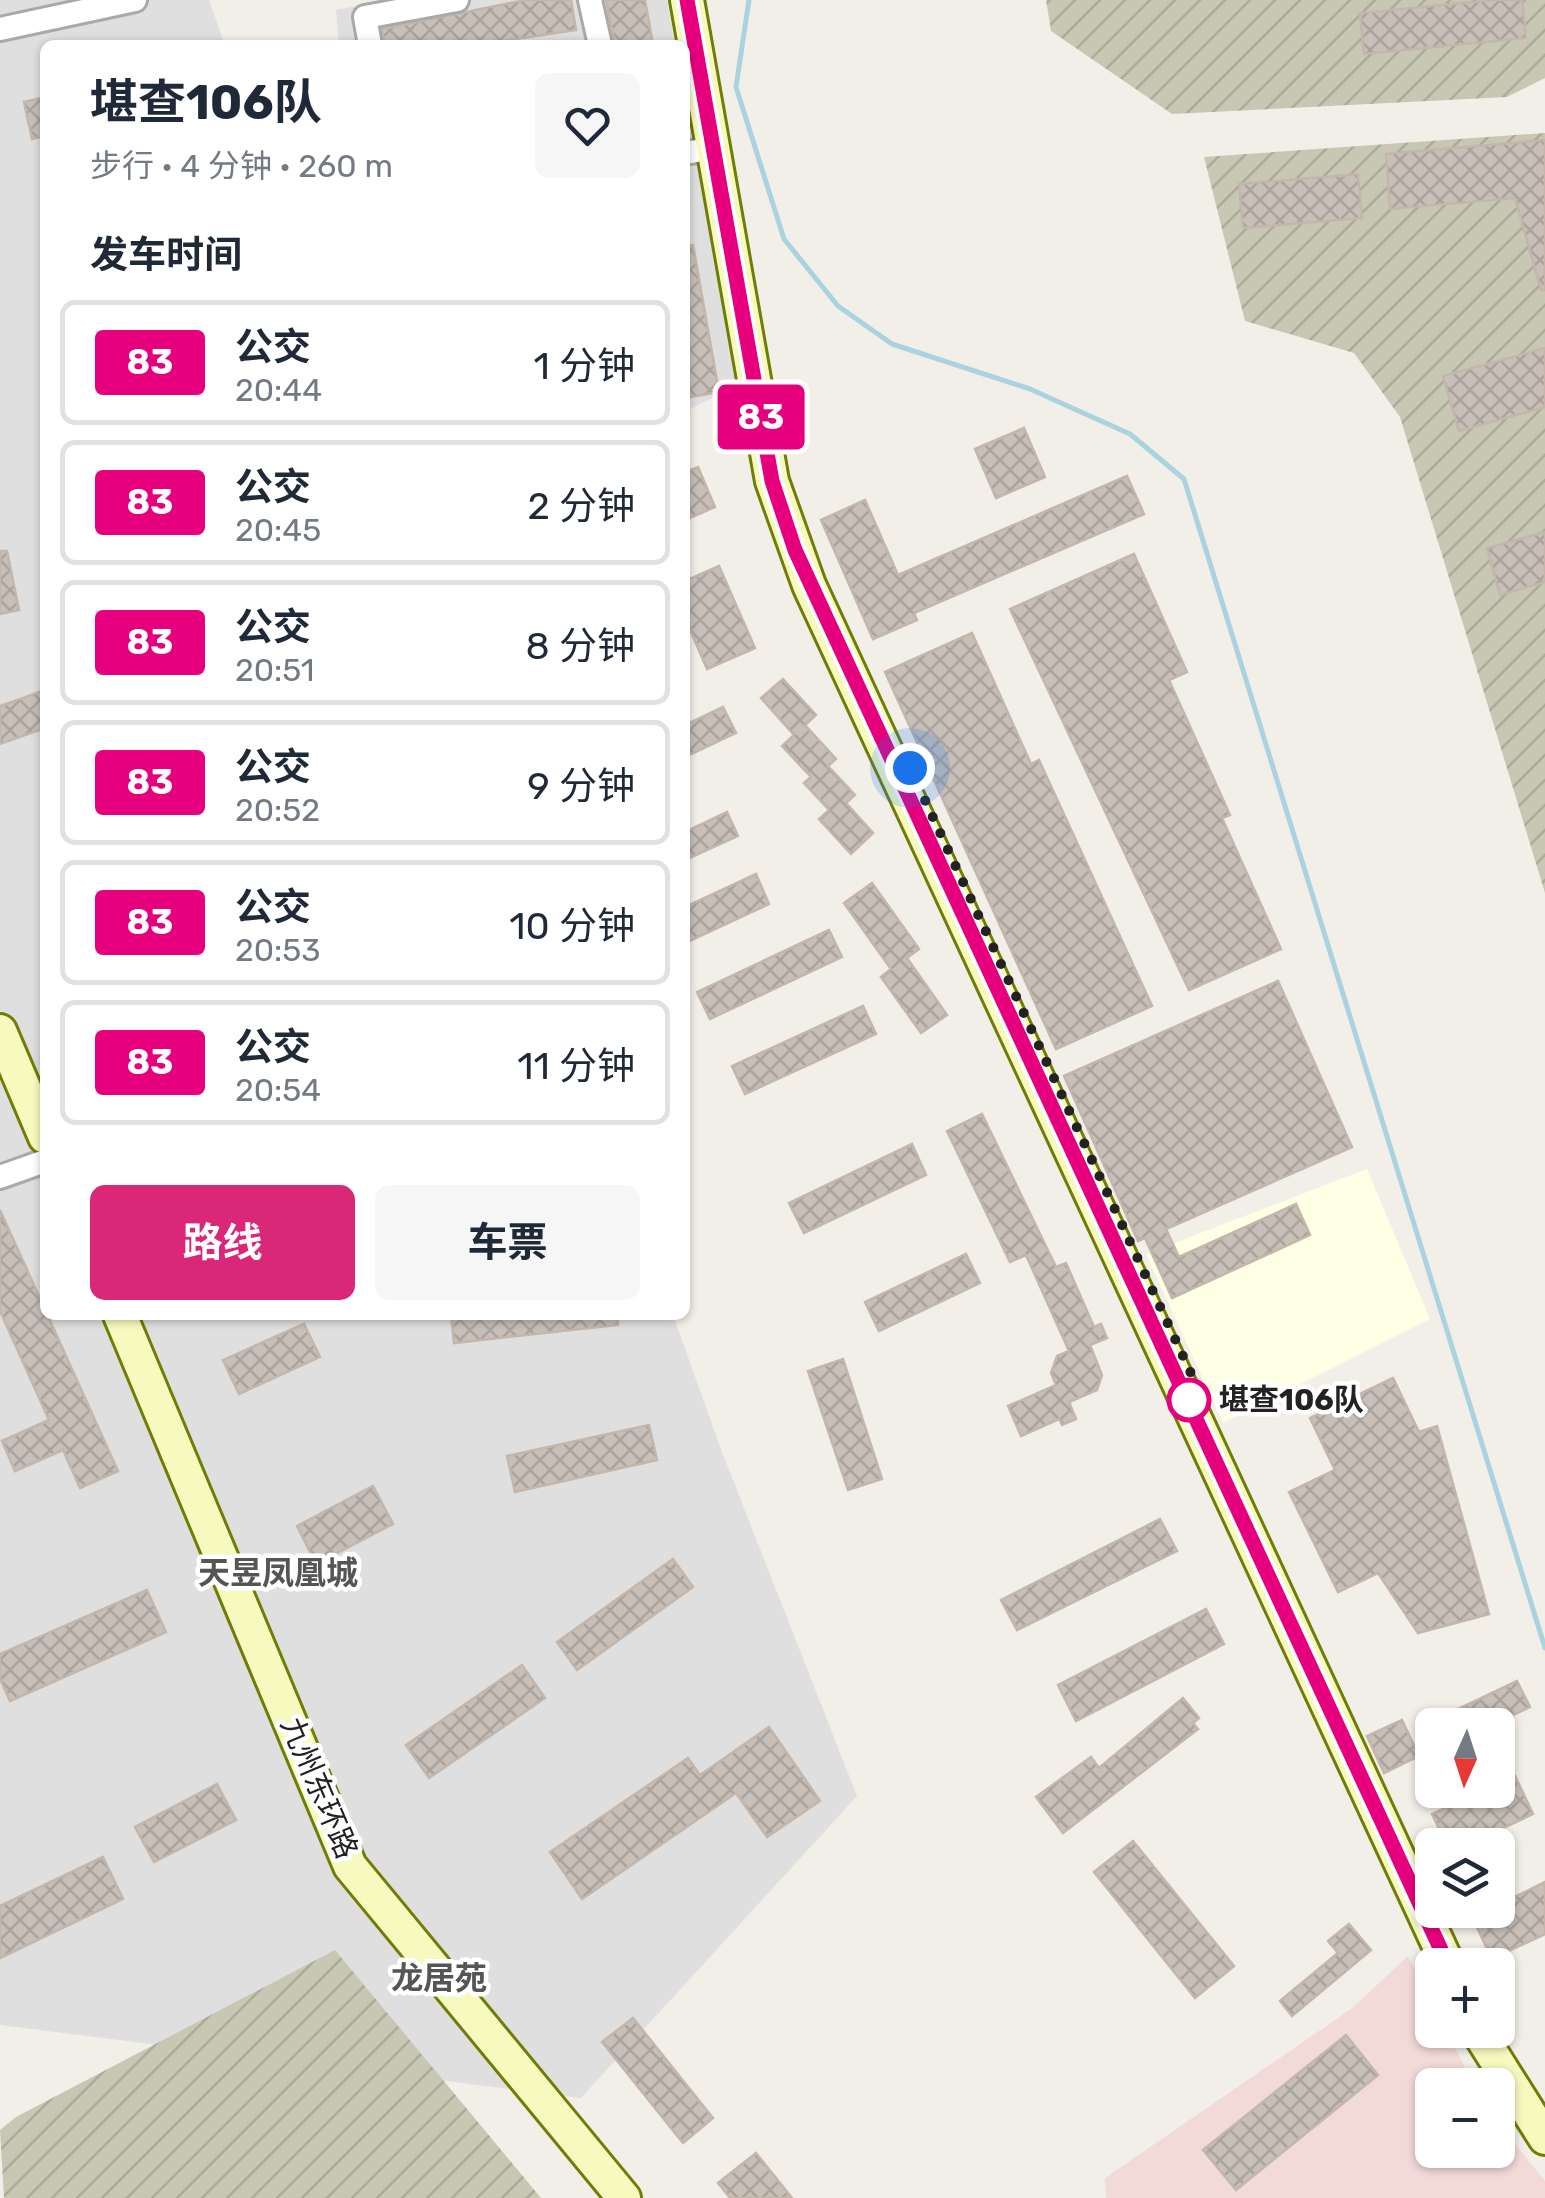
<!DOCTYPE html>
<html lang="zh">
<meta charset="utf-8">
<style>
:root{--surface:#fff;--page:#f6f6f7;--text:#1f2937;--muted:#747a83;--line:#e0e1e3;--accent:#db2777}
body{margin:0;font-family:Rubik,"Noto Sans SC",sans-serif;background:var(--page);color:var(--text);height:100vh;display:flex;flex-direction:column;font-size:38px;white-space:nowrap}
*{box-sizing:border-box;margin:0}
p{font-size:32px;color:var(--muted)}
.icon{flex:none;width:55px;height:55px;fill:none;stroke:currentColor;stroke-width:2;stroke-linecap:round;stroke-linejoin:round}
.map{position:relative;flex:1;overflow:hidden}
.panel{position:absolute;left:40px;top:40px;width:650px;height:1280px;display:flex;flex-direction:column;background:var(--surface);border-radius:15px;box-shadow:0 2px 8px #0004}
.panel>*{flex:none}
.badge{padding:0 20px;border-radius:8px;font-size:35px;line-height:65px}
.needle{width:65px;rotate:183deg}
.fabs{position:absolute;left:1415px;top:1708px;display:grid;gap:20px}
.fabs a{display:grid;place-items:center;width:100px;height:100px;border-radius:15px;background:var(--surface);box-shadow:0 2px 8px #0004;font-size:50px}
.you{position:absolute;width:50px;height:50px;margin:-25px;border:8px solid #fff;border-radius:50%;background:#1a73e8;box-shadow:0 0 0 15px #1a73e833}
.map>.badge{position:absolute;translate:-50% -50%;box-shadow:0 0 0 5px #fff}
h2{padding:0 50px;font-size:38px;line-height:90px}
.round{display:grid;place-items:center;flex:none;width:105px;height:105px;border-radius:15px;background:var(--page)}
.overview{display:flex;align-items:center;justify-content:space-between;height:170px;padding:0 50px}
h1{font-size:48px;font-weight:700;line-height:75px}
.cta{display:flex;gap:20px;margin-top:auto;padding:20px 50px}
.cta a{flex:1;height:115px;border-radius:15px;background:var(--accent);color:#fff;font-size:40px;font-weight:700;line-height:115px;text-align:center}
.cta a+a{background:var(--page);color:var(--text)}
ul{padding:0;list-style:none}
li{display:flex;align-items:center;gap:30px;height:125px;margin:0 20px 15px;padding:0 30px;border:5px solid var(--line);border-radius:15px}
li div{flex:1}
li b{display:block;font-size:38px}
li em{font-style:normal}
li .badge{min-width:110px;font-weight:700;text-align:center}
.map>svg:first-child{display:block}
.residential{fill:#e0dfdf}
.commercial{fill:#f2dad9}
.education{fill:#ffffe5}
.construction{fill:url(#construction-furrows)}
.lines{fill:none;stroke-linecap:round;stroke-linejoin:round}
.stream{stroke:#aad3df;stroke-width:5}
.building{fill:url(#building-cross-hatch);stroke:#c4b6ab;stroke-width:2.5}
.minor-casing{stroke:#a9a9a9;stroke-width:28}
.secondary-casing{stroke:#707d05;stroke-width:38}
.minor{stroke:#fff;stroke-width:22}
.secondary{stroke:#f7fabf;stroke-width:32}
.line-casing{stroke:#fff;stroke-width:22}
.line{stroke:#e6007e;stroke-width:15}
.walk{stroke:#222;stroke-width:10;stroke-dasharray:0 18}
.stop-dot{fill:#fff;stroke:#e6007e;stroke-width:5}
.labels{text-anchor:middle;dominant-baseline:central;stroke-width:9;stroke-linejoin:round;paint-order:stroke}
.stop-label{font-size:30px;font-weight:bold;fill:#222;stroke:#fff;text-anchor:start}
.street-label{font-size:30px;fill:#222;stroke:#fff}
.neighbourhood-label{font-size:32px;font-weight:bold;fill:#555;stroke:#fff}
</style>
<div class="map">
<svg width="1545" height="2198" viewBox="0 0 1545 2198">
<defs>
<pattern id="construction-furrows" width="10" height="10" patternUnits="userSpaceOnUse" patternTransform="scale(2.5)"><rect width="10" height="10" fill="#c7c7b4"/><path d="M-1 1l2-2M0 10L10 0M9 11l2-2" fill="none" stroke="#abab9a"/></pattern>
<pattern id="building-cross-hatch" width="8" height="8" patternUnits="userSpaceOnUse" patternTransform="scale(2.5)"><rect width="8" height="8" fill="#c7bfb8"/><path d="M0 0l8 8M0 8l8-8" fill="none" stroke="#aba49e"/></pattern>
</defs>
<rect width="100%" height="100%" fill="#f2efe9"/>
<g class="residential">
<path d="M0,0h209l16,45h-180v1270h628l49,137 135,344 -276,302 -581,-73z"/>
<path d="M388,0h279l8,45h-336l-3,-35z"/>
<path d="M685,101l52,284 -52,27z"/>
</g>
<path class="commercial" d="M1408,1956l24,48v26h14l28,55h-42v65h66v-27l47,58v17h-439l-1,-20 246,-169z"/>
<path class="education" d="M1367,1169l63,150 -207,104 -77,-169z"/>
<g class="construction">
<path d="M1046,0h499v78l-38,19 -335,17 -121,-83z"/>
<path d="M1545,133v760l-145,-476 -46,-64 -109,-32 -41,-164z"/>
<path d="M335,1950l206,248h-537l-4,-68 16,-13z"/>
</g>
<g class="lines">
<path class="stream" d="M749,0l-13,87 48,152 54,67 54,38 138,45 100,45 54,45 361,1169"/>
</g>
<g class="building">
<path d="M525,0h46l5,30 -99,15h-92l-3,-16z"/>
<path d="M606,0h39l8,45h-38z"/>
<path d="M1493,0h29l4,38 -162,16 -4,-41z"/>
<path d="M45,97v39l-13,3 -8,-37z"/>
<path d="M1545,140v150h-4l-26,-92 -125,11 -4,-55z"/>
<path d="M1358,174l4,44 -119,10 -4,-44z"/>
<path d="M693,245l26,147 -34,6v-152z"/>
<path d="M1545,348v59l-86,24 -16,-55z"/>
<path d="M1024,428l21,49 -49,21 -21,-49z"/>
<path d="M698,467l17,40 -30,13v-48z"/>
<path d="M1127,476l17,38 -230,99 3,7 -44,19 -52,-119 44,-20 33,75z"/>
<path d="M1545,532v50l-45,13 -13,-47z"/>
<path d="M0,551h7l12,59 -19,4z"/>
<path d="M1134,554l53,118 -18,8 61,135 -8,3 59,131 -92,41 -179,-381z"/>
<path d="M719,566l36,82 -48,21 -22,-51v-37z"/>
<path d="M972,633l59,131 8,-4 113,246 -96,43 -171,-377z"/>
<path d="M783,679l33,36 -11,10 31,34 -8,7 27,29 -9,8 27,30 -22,21 -32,-35 10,-9 -25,-27 7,-6 -29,-31 12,-11 -33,-37z"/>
<path d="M45,690v38l-45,16v-38z"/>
<path d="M723,707l13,26 -51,24v-32z"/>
<path d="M727,812l11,24 -53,24v-28z"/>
<path d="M756,874l13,30 -84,39v-36z"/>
<path d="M872,883l47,66 -12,9 40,57 -26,18 -40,-56 10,-8 -47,-66z"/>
<path d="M829,930l13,27 -132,62 -13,-27z"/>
<path d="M1278,981l74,166 -186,82 13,28 117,-53 14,31 -138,63 -27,-60 -7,3 -74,-165z"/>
<path d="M863,1006l13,28 -131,60 -13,-28z"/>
<path d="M982,1114l74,153 10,-4 28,64 7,-3 6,14 -17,7 12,30 -5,15 -28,12 7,17 -14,6 -3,-6 -38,17 -13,-30 48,-21 -5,-12 6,-17 12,-5 -43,-96 -16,7 -63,-131z"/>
<path d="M912,1144l14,31 -122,58 -15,-30z"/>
<path d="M0,1210l118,261 -38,17 -17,-38 -48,21 -13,-30 47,-21 -49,-109z"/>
<path d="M966,1254l14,29 -101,48 -14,-29z"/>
<path d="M451,1315h167v10l-164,18z"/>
<path d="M304,1324l16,33 -81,37 -16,-34z"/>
<path d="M843,1359l39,120 -34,11 -40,-119z"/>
<path d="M1393,1378l26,54 18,-6 52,188 -71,19 -40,-60 -40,19 -49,-100 46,-22 -25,-52z"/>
<path d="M649,1425l8,35 -142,32 -8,-36z"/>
<path d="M373,1486l20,38 -77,40 -19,-38z"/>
<path d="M1160,1519l17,32 -160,79 -16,-30z"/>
<path d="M673,1559l20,28 -116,83 -20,-28z"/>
<path d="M147,1590l19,42 -156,69 -10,-22v-25z"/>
<path d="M1206,1609l18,35 -148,77 -18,-36z"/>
<path d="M522,1665l23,33 -116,80 -23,-33z"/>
<path d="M1517,1681l13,26 -38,18h-67z"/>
<path d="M1183,1698l16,20 -6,5 5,6 -135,104 -27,-36 55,-40 8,11z"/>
<path d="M1402,1720l17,36 -35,17 -17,-37z"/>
<path d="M769,1727l51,74 -53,36 -31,-44 -154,106 -32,-47 138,-94 12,17z"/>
<path d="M1515,1776l18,38 -66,31h-20l-15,-31 52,-24h14v-6z"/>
<path d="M217,1784l19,36 -82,42 -19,-35z"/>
<path d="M1133,1841l101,125 -39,32 -101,-126z"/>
<path d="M103,1857l20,42 -123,59v-52z"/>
<path d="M1545,1882v52l-53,25 -20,-42 26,-7v-5z"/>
<path d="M1349,1924l22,26 -79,66 -12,-15 58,-48 -10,-12z"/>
<path d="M633,2018l80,100 -30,25 -81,-101z"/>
<path d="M1346,2035l32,40 -142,115 -33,-40z"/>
<path d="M756,2153l36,45h-62l-12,-15z"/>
</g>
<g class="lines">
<defs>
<g id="minor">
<path d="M590,0l10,45"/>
<path d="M0,29l135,-29"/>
<path d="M370,45l-5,-28 92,-17"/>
<path d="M685,153l29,-5"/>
<path d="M0,1177l45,-16"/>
</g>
<g id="secondary">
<path d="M687,0l85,481 37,104 639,1380"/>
<path d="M0,1031l45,106"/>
<path d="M120,1315l230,551 274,332"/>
<path d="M1477,2030l68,108"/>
</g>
</defs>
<use href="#minor" class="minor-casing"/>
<use href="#secondary" class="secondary-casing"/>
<use href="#minor" class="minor"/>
<use href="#secondary" class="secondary"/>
</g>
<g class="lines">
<defs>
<path id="line" d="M687,0l85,481 23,69 653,1415"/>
</defs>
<use href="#line" class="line-casing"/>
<use href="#line" class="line"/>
<path class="walk" d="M910,768l298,642 -19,-10"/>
</g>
<circle class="stop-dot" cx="1189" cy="1400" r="20"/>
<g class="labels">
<g class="stop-label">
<text x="1219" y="1400">堪查106队</text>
</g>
<g class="street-label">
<text transform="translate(319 1788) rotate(67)">九州东环路</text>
</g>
<g class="neighbourhood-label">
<text x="278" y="1573">天昱凤凰城</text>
<text x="439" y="1978">龙居苑</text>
</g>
</g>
</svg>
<div class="fabs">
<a><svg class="needle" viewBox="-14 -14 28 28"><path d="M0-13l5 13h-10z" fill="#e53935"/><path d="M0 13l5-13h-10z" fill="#747a83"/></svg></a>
<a><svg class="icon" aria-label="layers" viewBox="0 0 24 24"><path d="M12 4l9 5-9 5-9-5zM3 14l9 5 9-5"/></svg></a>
<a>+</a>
<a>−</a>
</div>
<div class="you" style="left:910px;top:768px"></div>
<b class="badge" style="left:761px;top:417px;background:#e6007e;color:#fff">83</b>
<section class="panel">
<div class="overview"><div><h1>堪查106队</h1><p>步行 · 4 分钟 · 260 m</p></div><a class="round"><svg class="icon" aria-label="heart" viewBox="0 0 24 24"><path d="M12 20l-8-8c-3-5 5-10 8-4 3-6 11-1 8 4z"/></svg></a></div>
<h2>发车时间</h2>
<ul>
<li><span class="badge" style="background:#e6007e;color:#fff">83</span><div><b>公交</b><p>20:44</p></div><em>1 分钟</em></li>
<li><span class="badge" style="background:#e6007e;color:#fff">83</span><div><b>公交</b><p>20:45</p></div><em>2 分钟</em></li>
<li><span class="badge" style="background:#e6007e;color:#fff">83</span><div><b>公交</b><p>20:51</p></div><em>8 分钟</em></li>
<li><span class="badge" style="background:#e6007e;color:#fff">83</span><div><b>公交</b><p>20:52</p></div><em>9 分钟</em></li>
<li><span class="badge" style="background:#e6007e;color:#fff">83</span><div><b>公交</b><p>20:53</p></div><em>10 分钟</em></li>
<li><span class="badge" style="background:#e6007e;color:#fff">83</span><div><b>公交</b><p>20:54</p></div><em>11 分钟</em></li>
</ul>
<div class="cta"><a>路线</a><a>车票</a></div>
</section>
</div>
